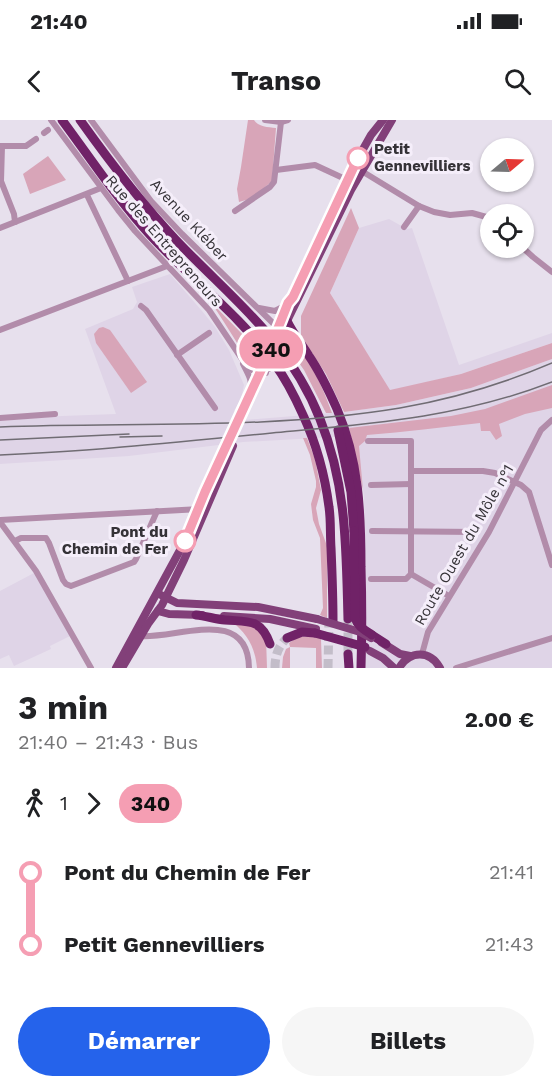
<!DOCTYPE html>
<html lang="fr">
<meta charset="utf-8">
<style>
:root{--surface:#fff;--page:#f6f6f6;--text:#202124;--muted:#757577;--accent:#2563eb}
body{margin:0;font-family:"Work Sans",sans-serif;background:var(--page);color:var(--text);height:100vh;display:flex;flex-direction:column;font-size:22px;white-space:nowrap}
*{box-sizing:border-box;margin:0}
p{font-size:20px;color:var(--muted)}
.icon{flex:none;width:33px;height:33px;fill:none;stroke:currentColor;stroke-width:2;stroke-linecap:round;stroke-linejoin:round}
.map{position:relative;height:548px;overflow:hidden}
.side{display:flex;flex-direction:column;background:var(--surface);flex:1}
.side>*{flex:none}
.badge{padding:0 12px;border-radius:20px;font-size:21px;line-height:39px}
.needle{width:39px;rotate:71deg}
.controls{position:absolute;left:480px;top:18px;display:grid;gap:12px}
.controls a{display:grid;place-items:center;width:54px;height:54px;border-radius:50%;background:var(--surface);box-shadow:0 2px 4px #0004;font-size:30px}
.map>.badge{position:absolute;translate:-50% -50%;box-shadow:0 0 0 3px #fff}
.legs{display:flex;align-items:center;gap:9px;height:66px;padding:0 18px;font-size:20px}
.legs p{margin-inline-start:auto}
.headline{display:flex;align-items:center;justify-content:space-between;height:102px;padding:0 18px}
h1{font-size:33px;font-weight:700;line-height:45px}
.button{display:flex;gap:12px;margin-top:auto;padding:12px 18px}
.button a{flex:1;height:69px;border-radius:36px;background:var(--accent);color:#fff;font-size:24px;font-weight:700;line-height:69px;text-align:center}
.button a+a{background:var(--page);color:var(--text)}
ul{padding:0 18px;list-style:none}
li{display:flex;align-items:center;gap:21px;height:72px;font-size:22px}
li i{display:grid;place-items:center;width:9px;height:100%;margin:0 8px;background:currentColor}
li i::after{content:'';width:15px;height:15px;margin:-8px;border:4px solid;border-radius:50%;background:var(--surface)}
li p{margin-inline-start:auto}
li:first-child i{background:linear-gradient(#0000 50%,currentColor 0)}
li:last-child i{background:linear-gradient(currentColor 50%,#0000 0)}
.status{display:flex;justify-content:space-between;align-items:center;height:42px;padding:0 30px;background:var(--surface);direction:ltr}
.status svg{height:16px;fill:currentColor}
header{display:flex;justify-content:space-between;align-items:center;height:78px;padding:0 18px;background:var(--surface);font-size:27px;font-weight:700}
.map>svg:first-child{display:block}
.built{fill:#dfd4e7}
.green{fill:#d8a5b8}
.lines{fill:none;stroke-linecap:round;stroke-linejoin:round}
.highway-tunnel{stroke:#c3bdc9;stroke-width:9;stroke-dasharray:9 4.5;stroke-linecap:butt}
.minor{stroke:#b28caa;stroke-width:6}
.major{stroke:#824079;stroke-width:8}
.highway{stroke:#702267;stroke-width:9}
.rail{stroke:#706c73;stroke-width:1.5}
.major-bridge{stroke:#824079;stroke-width:8}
.highway-bridge{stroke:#702267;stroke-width:9}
.line-1-casing{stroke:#fff;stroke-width:14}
.line-1{stroke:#f59eb3;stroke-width:9}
.stop-1-dot{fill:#fff;stroke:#f59eb3;stroke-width:3}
.labels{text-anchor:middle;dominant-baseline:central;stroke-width:6;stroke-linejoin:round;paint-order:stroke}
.stop-label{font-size:15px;font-weight:bold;fill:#353237;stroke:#f5eefa;text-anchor:start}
.street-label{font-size:15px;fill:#353237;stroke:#f5eefa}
</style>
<div class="status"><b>21:40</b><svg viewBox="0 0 49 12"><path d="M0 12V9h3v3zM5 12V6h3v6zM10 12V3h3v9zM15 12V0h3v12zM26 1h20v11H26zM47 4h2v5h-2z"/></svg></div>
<header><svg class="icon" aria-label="back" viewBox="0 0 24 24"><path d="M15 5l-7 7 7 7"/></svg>Transo<svg class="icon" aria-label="search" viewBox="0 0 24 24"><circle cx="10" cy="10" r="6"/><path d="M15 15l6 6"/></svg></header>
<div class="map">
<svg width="552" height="548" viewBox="0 0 552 548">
<rect width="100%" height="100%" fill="#e7e0ed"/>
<g class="built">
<path d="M389,99l18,10 5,-1 47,137 93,-32v10l-91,31 -71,17 -60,-98 29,-65z"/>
<path d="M170,154l32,37 13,16 14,23 15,35 -3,14 -7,12 14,-1 -4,10 100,-8 52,-7 75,-17 81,-29v309h-186v-81l-2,-92 -12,-59 -109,6 -114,14 -129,8v-43l62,-5 54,-2 -31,-85 48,-20 4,-7 -5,-15z"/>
<path d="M34,453l36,63 -20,10 1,3 -37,17 -5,-11 -9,4v-68z"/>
</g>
<g class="green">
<path d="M248,0h6c4,7 14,7 22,8l-4,53 -19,17 -14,4 -2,-13 4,-22z"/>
<path d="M48,36l18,24 -36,14 -7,-20z"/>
<path d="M351,88l8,20 -29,65 60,97 71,-16 91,-31v16l-81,29 -75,17 -52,7 -18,-38 -25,-38v-20z"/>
<path d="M209,180l38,39 12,16 -4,12h-4c-5,-6 -8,-14 -12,-21 -10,-16 -19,-31 -30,-46z"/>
<path d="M103,207l7,3 37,52 -16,11 -35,-50 -2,-9 5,-6z"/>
<path d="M294,224c18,19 29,44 38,69h-6l-22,-43 -17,-24z"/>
<path d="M552,265v23l-27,6 -26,10 3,12 -6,4 -6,-9h-9l-1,-8c-38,4 -75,9 -113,12l-2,6 -6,5 4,44 -14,-62 102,-12 34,-7z"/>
<path d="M303,318h4l8,21 6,31 -5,18 3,16 8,22v72l-7,-3 3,-7 -3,-70 -7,-18 -2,-16 5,-17v-6l-6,-26z"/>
<path d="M235,504l19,1 12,13 1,30h-10c-2,-20 -8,-31 -22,-44z"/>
<path d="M315,516l6,3 1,29h-6v-20l-26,-1v21h-8l1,-11 3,-8 4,-2 -1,-4 9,-6z"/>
</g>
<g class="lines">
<g class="highway-tunnel">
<path d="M348,499v35"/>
<path d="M275,548c0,-13 3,-21 12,-30"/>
<path d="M328,548l1,-49"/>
</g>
<g class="minor">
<path d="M51,0l67,90 17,21 74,79 37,55 6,5 14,3"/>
<path d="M91,0l60,81 31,33 100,98"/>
<path d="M265,0l16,2 7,-2"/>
<path d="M44,13l4,-3"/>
<path d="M1,26h25l10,-7"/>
<path d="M2,26l-1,35 13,33 1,8"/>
<path d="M276,50l39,-5 28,13h5"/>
<path d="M360,50l59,36 15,6 16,3 22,-2 18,5"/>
<path d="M87,75l41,86"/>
<path d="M235,91l35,-24 4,-5 7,-60"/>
<path d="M404,107l15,-21"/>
<path d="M0,108l101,-40"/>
<path d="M523,128l10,9 19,15"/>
<path d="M141,186l5,4 69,98"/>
<path d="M259,188l16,3 13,-7"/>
<path d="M0,210l167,-64"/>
<path d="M177,235l32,-22"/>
<path d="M243,244c4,8 10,17 8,27"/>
<path d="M0,298l55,-4"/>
<path d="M368,321h43v133l38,22"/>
<path d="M411,351h72l12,2 26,12 8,7 23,73"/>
<path d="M371,365l40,-1"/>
<path d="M0,400l200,-11"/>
<path d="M0,402l36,49 55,97"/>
<path d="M372,411l104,1"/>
<path d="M15,421l6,-3h25l3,5 14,37 3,4 5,2 63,-24 2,-3 21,-48"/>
<path d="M371,459h35l5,-5"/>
<path d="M139,516c36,4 109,-32 110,32"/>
<path d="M422,534l6,-22 61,-100 52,-102 11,-10"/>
<path d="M456,548l96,-30"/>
</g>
<g class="major">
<path d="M280,205l8,-22 5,-6 60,-130 18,-32 12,-15"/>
<path d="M281,219l6,-18 64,-131 41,-70"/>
<path d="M161,475l16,8 81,4 59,12"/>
<path d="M158,491l11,3 33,1"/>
<path d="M224,496l46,3 46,10"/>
<path d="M381,522l19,12 10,2"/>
<path d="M370,531l13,7 11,10"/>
<path d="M116,548l69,-127 20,-49 60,-130"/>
<path d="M122,548l26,-44 14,-19 22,-45 49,-114"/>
<path d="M399,548c11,-18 31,-18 41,0"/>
</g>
<g class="highway">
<path d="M62,0c29,39 56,80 89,116 40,43 89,79 123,127 12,16 21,34 29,52 13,28 22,61 26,92 2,13 1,27 2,41 1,24 2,48 2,73"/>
<path d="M80,0c30,42 61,83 96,120 56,59 113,100 144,179 27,67 26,129 28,200"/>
<path d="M287,201c6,13 15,23 22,35 11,16 20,35 28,53 22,52 24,103 24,158 1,34 1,67 0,101"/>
<path d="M338,310l13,62 3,39"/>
<path d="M196,495c10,1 19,4 29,5 23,2 36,-2 45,24"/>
<path d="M372,515l14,9"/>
<path d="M287,518l15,-6 13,1"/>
<path d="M348,534l1,14"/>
</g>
<g class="rail">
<path d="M0,307c133,-5 267,3 400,-19 52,-9 103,-24 152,-45"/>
<path d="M120,317l42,-1"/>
<path d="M0,320l129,-6"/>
<path d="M0,335c41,-2 82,-4 122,-8 50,-4 100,-9 150,-14 97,-9 187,-15 280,-51"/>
</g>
<g class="major-bridge">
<path d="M268,248l13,-29"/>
<path d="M317,499l43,13 11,6"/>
</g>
<g class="highway-bridge">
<path d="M354,411l1,87c3,9 10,12 17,17"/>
<path d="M315,513l50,14"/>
</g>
</g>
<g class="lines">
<defs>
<path id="line-1" d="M185,421l20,-49 58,-126 25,-63 5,-6 65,-139"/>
</defs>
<use href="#line-1" class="line-1-casing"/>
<use href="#line-1" class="line-1"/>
</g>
<g class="stop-1-dot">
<circle cx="358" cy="38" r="10"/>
<circle cx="185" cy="421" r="10"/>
</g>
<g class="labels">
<g class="stop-label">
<text x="374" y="29">Petit<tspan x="374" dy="17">Gennevilliers</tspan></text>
<text x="168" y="412" text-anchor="end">Pont du<tspan x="168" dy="17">Chemin de Fer</tspan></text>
</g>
<g class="street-label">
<text transform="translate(189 100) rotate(47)">Avenue Kléber</text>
<text transform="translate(164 121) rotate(49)">Rue des Entrepreneurs</text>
<text transform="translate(464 425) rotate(-60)">Route Ouest du Môle n°1</text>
</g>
</g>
</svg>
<div class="controls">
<a><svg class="needle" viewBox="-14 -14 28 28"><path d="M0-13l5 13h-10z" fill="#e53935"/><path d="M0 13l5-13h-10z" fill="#757577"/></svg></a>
<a><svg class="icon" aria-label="locate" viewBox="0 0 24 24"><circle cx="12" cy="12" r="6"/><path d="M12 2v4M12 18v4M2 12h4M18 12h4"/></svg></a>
</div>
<b class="badge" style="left:271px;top:229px;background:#f59eb3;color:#111">340</b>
</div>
<section class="side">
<div class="headline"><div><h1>3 min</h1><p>21:40 – 21:43 · Bus</p></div><b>2.00 €</b></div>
<div class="legs"><svg class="icon" aria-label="walk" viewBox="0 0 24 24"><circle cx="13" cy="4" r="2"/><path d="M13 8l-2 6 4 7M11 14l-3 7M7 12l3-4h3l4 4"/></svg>1<svg class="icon" aria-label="forward" viewBox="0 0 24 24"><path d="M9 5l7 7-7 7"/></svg><b class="badge" style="background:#f59eb3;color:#111">340</b></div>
<ul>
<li><i style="color:#f59eb3"></i><b>Pont du Chemin de Fer</b><p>21:41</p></li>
<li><i style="color:#f59eb3"></i><b>Petit Gennevilliers</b><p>21:43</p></li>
</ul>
<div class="button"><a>Démarrer</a><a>Billets</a></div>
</section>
